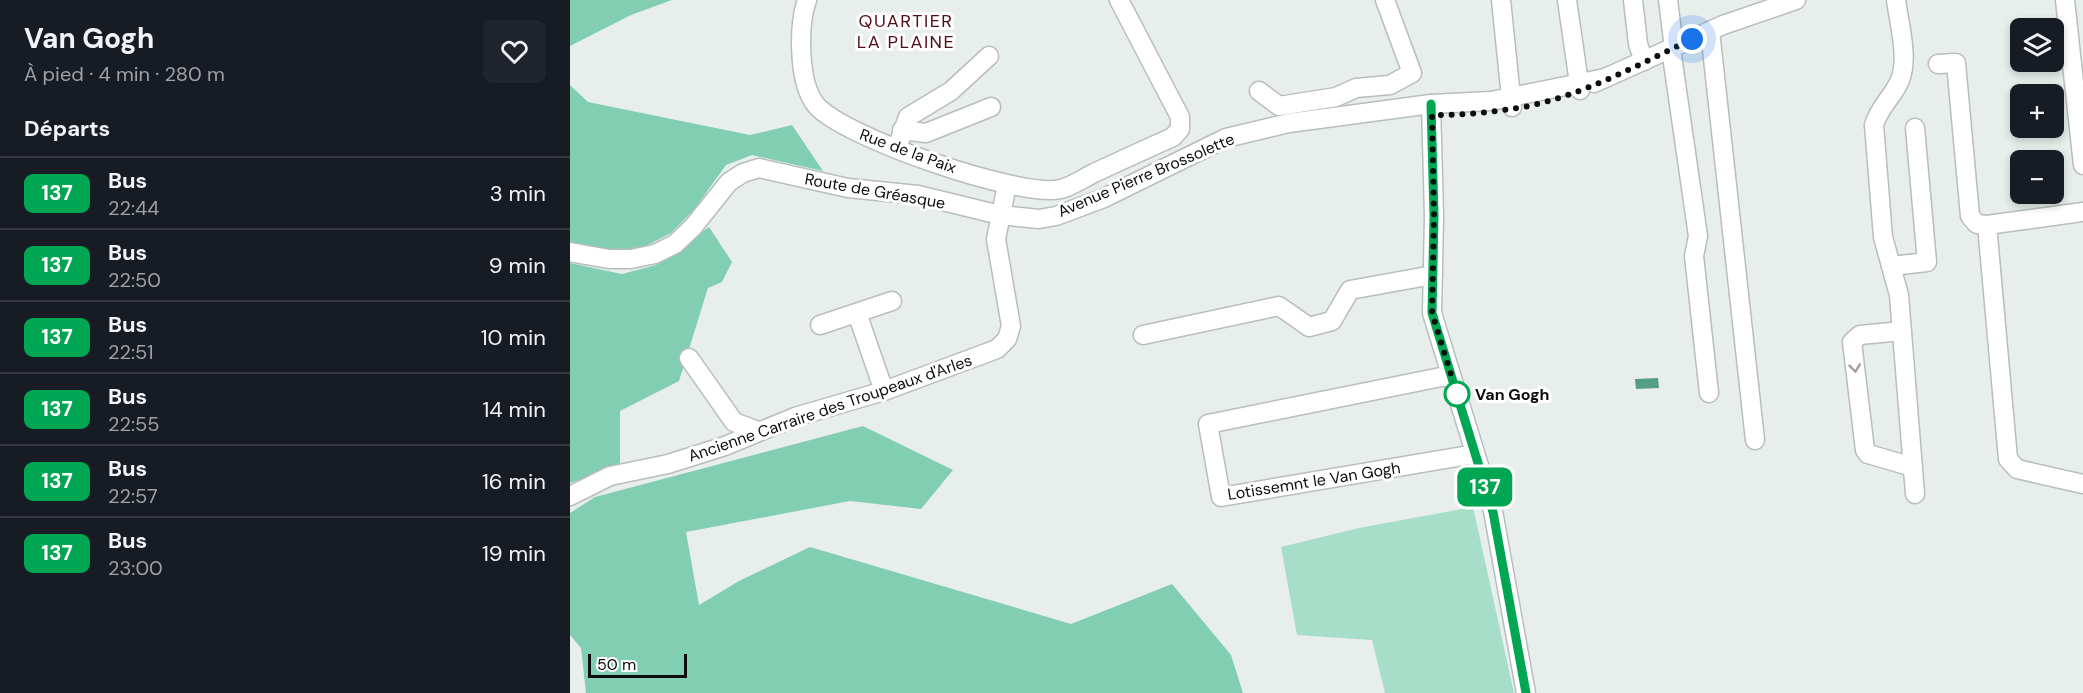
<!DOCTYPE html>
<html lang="fr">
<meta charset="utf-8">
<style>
:root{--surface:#171b24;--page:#20242c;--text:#f1f3f6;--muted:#9ea1a6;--line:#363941}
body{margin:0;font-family:"DM Sans",sans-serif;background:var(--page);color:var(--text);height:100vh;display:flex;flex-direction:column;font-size:22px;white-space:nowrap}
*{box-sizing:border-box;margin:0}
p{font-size:20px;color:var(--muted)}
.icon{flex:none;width:33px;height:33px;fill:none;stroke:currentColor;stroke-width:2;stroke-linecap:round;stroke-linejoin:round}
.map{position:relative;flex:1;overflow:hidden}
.panel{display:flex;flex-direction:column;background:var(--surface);width:570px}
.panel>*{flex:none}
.badge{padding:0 12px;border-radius:9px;font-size:21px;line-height:39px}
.controls{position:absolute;left:1440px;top:18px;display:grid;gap:12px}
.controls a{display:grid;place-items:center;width:54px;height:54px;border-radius:9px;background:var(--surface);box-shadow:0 3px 9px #0003;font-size:30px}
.scale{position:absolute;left:18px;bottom:15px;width:99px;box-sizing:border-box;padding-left:6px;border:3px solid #0c0e0d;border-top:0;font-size:16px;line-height:21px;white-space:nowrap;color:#0c0e0d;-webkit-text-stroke:4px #fff;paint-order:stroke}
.you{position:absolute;width:30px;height:30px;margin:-15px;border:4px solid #fff;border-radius:50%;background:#1a73e8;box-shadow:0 0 0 9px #1a73e833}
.map>.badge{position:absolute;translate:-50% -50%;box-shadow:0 0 0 3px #fff}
h2{padding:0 24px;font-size:22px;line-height:54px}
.round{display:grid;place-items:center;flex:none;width:63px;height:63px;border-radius:9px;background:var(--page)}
.headline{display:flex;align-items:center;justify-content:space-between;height:102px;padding:0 24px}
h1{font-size:28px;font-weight:700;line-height:45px}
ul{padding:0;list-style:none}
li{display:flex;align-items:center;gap:18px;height:72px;padding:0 24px;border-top:2px solid var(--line)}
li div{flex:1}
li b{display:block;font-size:22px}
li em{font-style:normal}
li .badge{min-width:66px;font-weight:700;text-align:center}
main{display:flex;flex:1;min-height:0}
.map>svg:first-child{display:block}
.green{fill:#a7dec9}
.forest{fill:#82ceb2}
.water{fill:#539f85}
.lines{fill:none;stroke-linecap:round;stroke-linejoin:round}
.minor-casing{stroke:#b8bebb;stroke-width:21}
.minor{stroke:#fff;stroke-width:18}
.oneway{stroke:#9e9f9e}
.line-casing{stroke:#fff;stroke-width:14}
.line{stroke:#00a651;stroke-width:9}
.walk{stroke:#0c0e0d;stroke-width:6;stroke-dasharray:0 10.8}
.stop-dot{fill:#fff;stroke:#00a651;stroke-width:3}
.labels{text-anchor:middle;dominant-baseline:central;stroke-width:6;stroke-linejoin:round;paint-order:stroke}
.street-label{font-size:16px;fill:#0c0e0d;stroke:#fff}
.stop-label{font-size:16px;font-weight:bold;fill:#0c0e0d;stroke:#fff;text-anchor:start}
.neighbourhood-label{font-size:18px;letter-spacing:1.5px;fill:#530d17;stroke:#fff}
</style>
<main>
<section class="panel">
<div class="headline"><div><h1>Van Gogh</h1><p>À pied · 4 min · 280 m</p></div><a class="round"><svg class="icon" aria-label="heart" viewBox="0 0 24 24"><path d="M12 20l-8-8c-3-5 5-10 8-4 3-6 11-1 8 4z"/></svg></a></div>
<h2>Départs</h2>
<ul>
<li><span class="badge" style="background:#00a651;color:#fff">137</span><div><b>Bus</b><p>22:44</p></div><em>3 min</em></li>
<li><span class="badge" style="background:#00a651;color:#fff">137</span><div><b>Bus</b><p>22:50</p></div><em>9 min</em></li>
<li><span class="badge" style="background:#00a651;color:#fff">137</span><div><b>Bus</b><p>22:51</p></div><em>10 min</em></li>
<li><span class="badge" style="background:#00a651;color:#fff">137</span><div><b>Bus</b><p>22:55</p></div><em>14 min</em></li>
<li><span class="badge" style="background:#00a651;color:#fff">137</span><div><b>Bus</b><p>22:57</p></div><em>16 min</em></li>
<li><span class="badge" style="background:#00a651;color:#fff">137</span><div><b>Bus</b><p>23:00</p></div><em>19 min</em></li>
</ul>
</section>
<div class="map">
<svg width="1513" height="693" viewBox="0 0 1513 693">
<rect width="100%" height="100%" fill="#e7eeeb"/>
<path class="green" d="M903,507l41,186h-129l-13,-53 -75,-5 -16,-88 78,-19z"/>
<g class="forest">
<path d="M0,0h102l-41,15 -61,31z"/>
<path d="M0,85l18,17 162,33 42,-10 31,46 -71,-16 -26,10 -33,46 -22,22 -33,17 -39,-1 -29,-7z"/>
<path d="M139,227l23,35 -10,20 -14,6 -29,93 -59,30v56l-50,16v-220l52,11 34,-9z"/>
<path d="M293,426l90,44 -32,39 -71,-8 -164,31 13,73 40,-24 71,-34 261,77 101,-40 59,71 12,38h-657l-5,-45 -11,-13v-122l25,-16z"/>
</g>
<path class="water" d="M1088,378l1,10 -23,1 -1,-10z"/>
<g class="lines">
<defs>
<g id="minor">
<path d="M237,0c-9,26 -9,83 9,105 26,32 206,94 245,84 11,-3 23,-11 33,-16 26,-12 52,-24 79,-36l7,-8v-12l-61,-117"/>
<path d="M931,0l11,107"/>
<path d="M997,0l13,90"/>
<path d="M1063,0l5,44 6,17"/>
<path d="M1098,0l6,48"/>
<path d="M1326,0c3,23 13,58 4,80 -7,17 -21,27 -26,45l9,112 16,58 16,199"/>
<path d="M1495,0l18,165"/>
<path d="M1140,31l45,409"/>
<path d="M1101,49l27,187 -4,20 15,137"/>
<path d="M1368,64l18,-1 14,153 7,8 10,1"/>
<path d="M1024,83l129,-58 73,-25"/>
<path d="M689,91l20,15 57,-9 20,-9 34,-3 22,-12 -27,-73"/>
<path d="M861,104l3,112 -2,97 61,198 33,182"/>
<path d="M332,130l24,3 65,-26"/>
<path d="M327,148l11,-31 43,-26 38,-35"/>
<path d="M1513,212l-96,13 21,234 9,10 66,15"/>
<path d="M0,252l39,7h22l24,-5 20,-10 18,-17 36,-45 14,-9 16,-5 89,20 70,7 82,20 39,4 17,-3 48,-18 122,-60 63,-15 142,-19 60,-3 114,-23"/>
<path d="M1321,266l36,-4 -12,-134"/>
<path d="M287,313l27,78"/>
<path d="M250,325l72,-24"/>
<path d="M1332,331l-42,4 -8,7 13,108 3,4 45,13"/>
<path d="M573,335l136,-29 30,21 23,-6 18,-31 83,-15"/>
<path d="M119,358l45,64 24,9"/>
<path d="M881,375l-243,49 13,73 254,-43"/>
<path d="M0,496l40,-20 58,-12 57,-18 70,-29 89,-26 113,-42 10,-10 4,-13 -15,-87 11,-54"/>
</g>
</defs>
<use href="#minor" class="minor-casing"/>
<use href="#minor" class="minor"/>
</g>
<defs><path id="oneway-chevron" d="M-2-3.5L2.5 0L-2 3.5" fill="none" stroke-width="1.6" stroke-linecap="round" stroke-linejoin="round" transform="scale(1.5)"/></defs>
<use class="oneway" href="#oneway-chevron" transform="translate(1285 368) rotate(83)"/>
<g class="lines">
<defs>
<path id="line" d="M861,104l3,112 -2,97 61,199 33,181"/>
</defs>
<use href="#line" class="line-casing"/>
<use href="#line" class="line"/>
<path class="walk" d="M887,394l-25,-81 2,-97 -2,-101c33,0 64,-3 97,-9 56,-12 111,-42 163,-67"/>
</g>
<circle class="stop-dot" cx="887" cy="394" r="12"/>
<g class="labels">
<g class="street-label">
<text transform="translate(338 151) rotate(20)">Rue de la Paix</text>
<text transform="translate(576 175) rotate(-23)">Avenue Pierre Brossolette</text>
<text transform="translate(305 191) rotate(10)">Route de Gréasque</text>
<text transform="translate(260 408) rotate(-19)">Ancienne Carraire des Troupeaux d'Arles</text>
<text transform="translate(744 481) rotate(-9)">Lotissemnt le Van Gogh</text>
</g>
<g class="stop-label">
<text x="905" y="394">Van Gogh</text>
</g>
<g class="neighbourhood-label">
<text x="336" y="21">QUARTIER<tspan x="336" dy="21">LA PLAINE</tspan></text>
</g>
</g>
</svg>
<div class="controls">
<a><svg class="icon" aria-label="layers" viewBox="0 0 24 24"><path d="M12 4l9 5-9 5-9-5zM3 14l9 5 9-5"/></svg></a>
<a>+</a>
<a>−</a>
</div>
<div class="scale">50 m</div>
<div class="you" style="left:1122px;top:39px"></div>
<b class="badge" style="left:915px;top:487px;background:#00a651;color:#fff">137</b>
</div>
</main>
